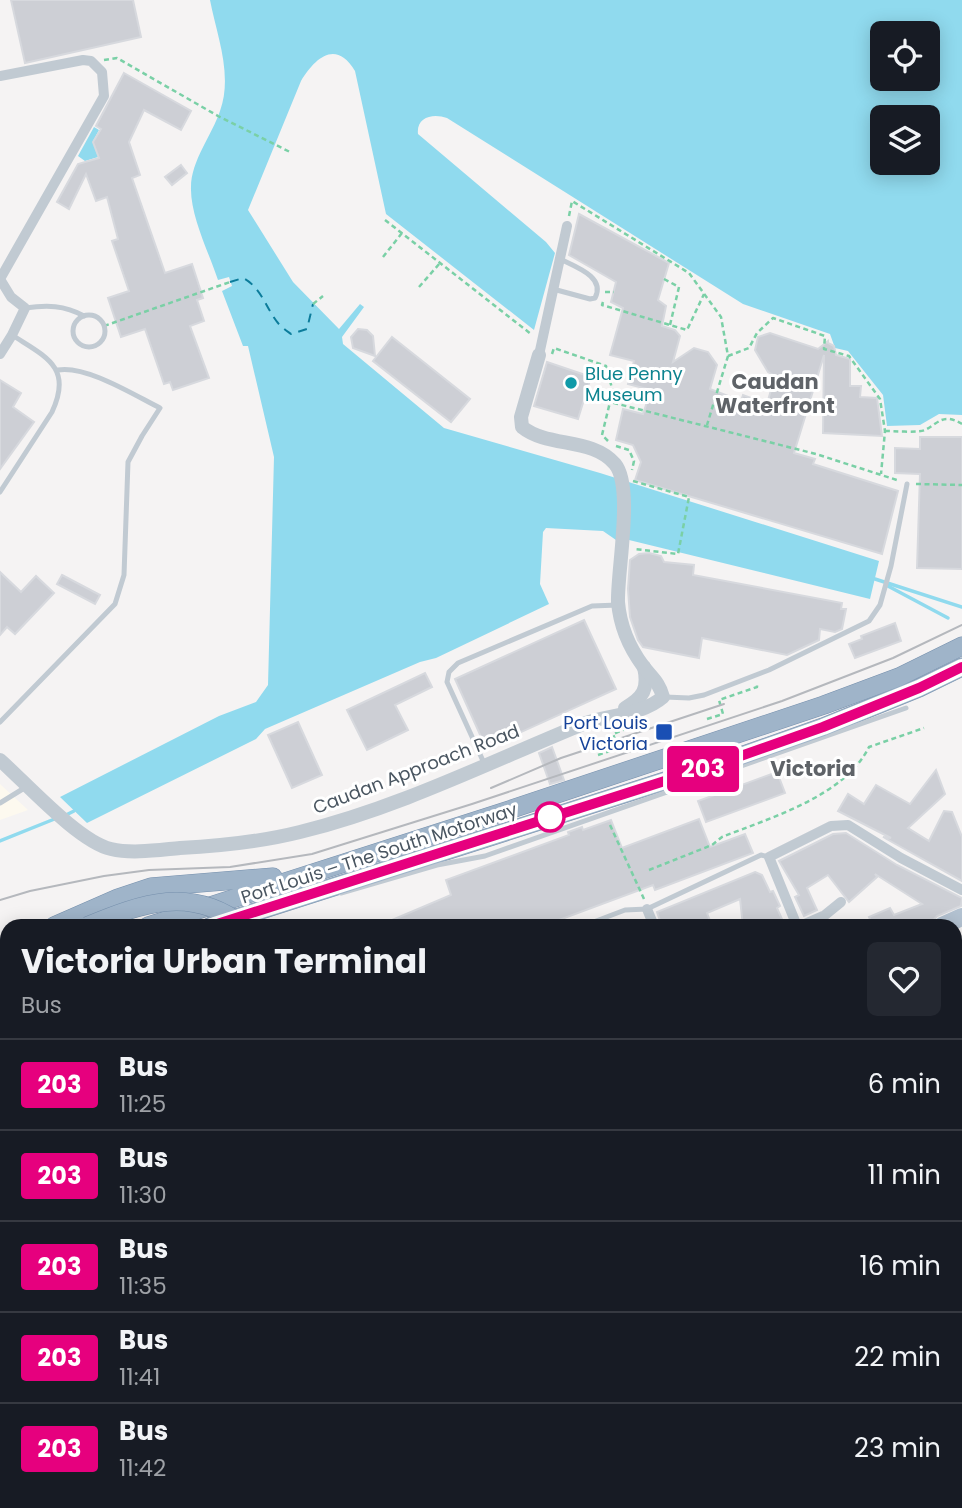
<!DOCTYPE html>
<meta charset="utf-8">
<style>
:root{--surface:#171b24;--page:#242831;--text:#f1f3f6;--muted:#9ea1a6;--line:#363941}
body{margin:0;font-family:Poppins,sans-serif;background:var(--page);color:var(--text);height:100vh;display:flex;flex-direction:column;font-size:26px;white-space:nowrap}
*{box-sizing:border-box;margin:0}
p{font-size:23px;color:var(--muted)}
.icon{flex:none;width:38px;height:38px;fill:none;stroke:currentColor;stroke-width:2;stroke-linecap:round;stroke-linejoin:round}
.map{position:relative;flex:1;overflow:hidden}
.side{position:absolute;left:0px;top:919px;width:962px;height:590px;display:flex;flex-direction:column;background:var(--surface);border-radius:21px 21px 0 0;box-shadow:0 4px 18px #0003}
.side>*{flex:none}
.badge{padding:0 14px;border-radius:5px;font-size:24px;line-height:46px}
.fabs{position:absolute;left:870px;top:21px;display:grid;gap:14px}
.fabs a{display:grid;place-items:center;width:70px;height:70px;border-radius:10px;background:var(--surface);box-shadow:0 4px 18px #0003;font-size:35px}
.map>.badge{position:absolute;translate:-50% -50%;box-shadow:0 0 0 4px #fff}
.round{display:grid;place-items:center;flex:none;width:74px;height:74px;border-radius:10px;background:var(--page)}
.headline{display:flex;align-items:center;justify-content:space-between;height:119px;padding:0 21px}
h1{font-size:33px;font-weight:700;line-height:52px}
ul{padding:0;list-style:none}
li{display:flex;align-items:center;gap:21px;height:91px;padding:0 21px;border-top:2px solid var(--line)}
li div{flex:1}
li b{display:block;font-size:26px}
li em{font-style:normal}
li .badge{min-width:77px;font-weight:700;text-align:center}
.map>svg:first-child{display:block}
.commercial{fill:#fdf9ef}
.water{fill:#90daee;fill-rule:evenodd}
.lines{fill:none;stroke-linecap:round;stroke-linejoin:round}
.stream{stroke:#90daee;stroke-width:3.5}
.ferry{stroke:#0c7c9b;stroke-width:2;stroke-dasharray:9 7;stroke-linecap:butt}
.building{fill:#cdcfd5;stroke:#d7d9de;stroke-width:2}
.trunk-casing{stroke:#7690ad;stroke-width:19}
.path{stroke:#7ad0a6;stroke-width:2.5;stroke-dasharray:5 3.5;stroke-linecap:butt}
.service{stroke:#c1cad2;stroke-width:5}
.minor{stroke:#c1cad2;stroke-width:10}
.tertiary{stroke:#c1cad2;stroke-width:14}
.secondary{stroke:#c1cbd6;stroke-width:16}
.primary{stroke:#b3c2d1;stroke-width:18}
.trunk{stroke:#9fb4c9;stroke-width:18}
.tram{stroke:#b5b8bd;stroke-width:2}
.trunk-bridge-casing{stroke:#7690ad;stroke-width:19;stroke-linecap:butt}
.trunk-bridge{stroke:#9fb4c9;stroke-width:18}
.line-casing{stroke:#fff;stroke-width:16}
.line{stroke:#e6007e;stroke-width:10}
.culture-dot{fill:#0f9aa8;stroke:#fff;stroke-width:2.5}
.transit-dot{fill:#1a4fb4;stroke:#fff;stroke-width:2.5}
.stop-dot{fill:#fff;stroke:#e6007e;stroke-width:3.5}
.labels{text-anchor:middle;dominant-baseline:central;stroke-width:6;stroke-linejoin:round;paint-order:stroke}
.culture-label{font-size:18px;fill:#0d838f;stroke:#fff;text-anchor:start}
.transit-label{font-size:18px;fill:#164399;stroke:#fff;text-anchor:end}
.street-label{font-size:18px;fill:#4a5661;stroke:#fff}
.quarter-label{font-size:21px;font-weight:bold;fill:#5f6368;stroke:#fff}
</style>
<div class="map">
<svg width="962" height="1508" viewBox="0 0 962 1508">
<rect width="100%" height="100%" fill="#f5f3f3"/>
<path class="commercial" d="M0,784l28,26 -28,10z"/>
<g class="water">
<path d="M210,0h752v415l-23,-1 -19,11 -33,1 -4,-31 -35,-44 -13,-3 -5,-14 -87,-30 -296,-186c-14,-5 -31,-1 -29,16l128,108 9,11 -21,77 -148,-116 -31,-143c-19,-32 -40,-13 -54,10l-53,129 45,72 46,47 21,-25 4,3 -22,30 1,7 101,84 156,45 279,88 -9,38 -196,-48 -45,-11h-13l-13,-9 -57,-3 -3,4 -3,52 9,20 -113,54 -16,4 -155,67 -9,10 -169,84 -27,-26 159,-81 37,-14 12,-17 6,-228 -26,-111h-5l-21,-55 10,-5 -3,-9 -11,3c-9,-27 -28,-65 -27,-93 0,-26 21,-52 29,-76 13,-36 -3,-75 -10,-111zM882,33h46v46h-46zM882,117h46v46h-46z"/>
<path d="M94,127l5,3 -6,11 5,16 -13,4 -7,-5z"/>
</g>
<g class="lines">
<g class="stream">
<path d="M875,579l87,28"/>
<path d="M886,585l62,33"/>
<path d="M64,816l10,-5"/>
<path d="M0,841l57,-23"/>
<path d="M0,1039l7,-2"/>
<path d="M0,1075l7,2"/>
<path d="M319,1502l5,6"/>
</g>
<path class="ferry" d="M230,282l13,-4c19,10 22,29 35,45 3,4 9,8 13,11l16,-5 6,-25"/>
</g>
<g class="building">
<path d="M11,0h122l8,37 -116,26z"/>
<path d="M124,73l67,38 -10,19 -37,-20 -15,32 11,33 -8,3 33,95 27,-9 11,34 -6,2 7,21 -14,5 19,52 -36,12 -3,-8 -6,2 -19,-55 -24,8 -13,-39 21,-7 -17,-50 6,-2 -11,-42 -11,4 -10,-27 -17,35 -12,-7 21,-38 21,-6 -6,-16 8,-13 -5,-3z"/>
<path d="M181,165l6,8 -15,12 -7,-8z"/>
<path d="M579,214l90,49 -11,37 8,6 -4,20 13,4 5,6 -7,26 21,-14 14,4 9,13 -7,24 31,12 2,-6 24,9 8,-28 -7,-4 -13,-22 3,-13 12,-4 48,16 10,-8v2l6,3 2,9 14,4v27h11l-1,11 17,1 5,38 -59,-3 1,-78 -30,98 21,6 -2,5 85,27 -16,63 -247,-74 6,-18 -8,-17 -17,-5 7,-31 20,5 8,-24 -23,-6 6,-23 -24,-6 13,-47 -12,-6 5,-20 -47,-27z"/>
<path d="M358,329l9,1 6,6 2,20 -22,-8 -2,-11z"/>
<path d="M392,337l78,62 -19,23 -78,-61z"/>
<path d="M547,362l44,15 -13,42 -44,-13z"/>
<path d="M0,380l21,13 -8,14 21,15 -34,47z"/>
<path d="M920,437h42v132l-45,-1 3,-94 -25,-1v-25l25,1z"/>
<path d="M649,553l12,3 3,6 30,3 -1,10 149,28 -1,6h5l-4,20 -7,3 -15,-3 -1,11 -32,15 -85,-17 -3,20 -56,-11 -5,-7 -8,-23 -2,-28 2,-29 9,-6z"/>
<path d="M0,572l21,20 15,-16 18,17 -39,41 -8,-7 -7,8z"/>
<path d="M62,575l38,20 -5,9 -38,-20z"/>
<path d="M584,620l32,69 -130,59 -31,-69z"/>
<path d="M895,623l6,18 -46,17 -6,-14 13,-5 -1,-3z"/>
<path d="M425,673l7,14 -37,18 13,25 -41,20 -20,-40z"/>
<path d="M298,722l24,53 -30,13 -24,-53z"/>
<path d="M552,747l12,33 -14,4 -11,-31z"/>
<path d="M936,770l9,24 -37,34 21,13 15,-30 8,1 10,25v44l-79,-44 8,1 -53,-27 10,-17 16,10 12,-19 34,19z"/>
<path d="M777,772l8,21 -79,29 -8,-21z"/>
<path d="M699,819l11,28 35,-13 8,19 -98,37 -2,-5 -110,41h-165l73,-31 -5,-15 123,-45 -1,-3 14,-5 1,3 28,-10 11,28z"/>
<path d="M846,833l51,32 65,33 -1,8 -24,10 -6,7 -7,3h-55l3,-2 -3,-7 21,-9 4,7 28,-11 -47,-30 2,3 -28,25 -21,-27 -21,13 10,22 -13,6 -9,-19 4,-2 -20,-34 54,-27z"/>
<path d="M755,872l7,3 8,17 3,-1 7,15 -3,2 8,18h-42l-3,-27 -33,14 5,13h-50l-5,-14z"/>
</g>
<g class="lines">
<defs>
<g id="trunk">
<path d="M54,926l64,-28 33,-11 122,-10"/>
<path d="M148,926l361,-116 315,-105 75,-28 63,-31"/>
<path d="M211,926l507,-162 105,-37 96,-39 43,-21"/>
<path d="M0,948l7,-3"/>
<path d="M0,973l7,-2"/>
<path d="M0,1005l7,-3"/>
</g>
</defs>
<use href="#trunk" class="trunk-casing"/>
<g class="path">
<path d="M104,60l13,-2 101,58 72,36"/>
<path d="M569,216l3,-15 117,72 32,44 7,39 -21,69"/>
<path d="M385,220l146,114"/>
<path d="M383,257l19,-24"/>
<path d="M664,279l15,8 -9,38"/>
<path d="M419,287l21,-24"/>
<path d="M605,292h9"/>
<path d="M603,302l-1,3 85,25 17,-36"/>
<path d="M313,304l10,-8"/>
<path d="M104,326l126,-44"/>
<path d="M552,354l2,-6 52,18 7,26 -3,10 206,52 84,27"/>
<path d="M728,356l21,-8 8,-15 16,-15 52,18 -1,13 25,7 31,43 5,32 -4,43"/>
<path d="M885,431c8,0 34,2 40,-1 15,-8 18,-17 37,-6"/>
<path d="M608,441l-6,-6 8,-33"/>
<path d="M616,446l13,4 5,11 -2,9"/>
<path d="M633,481l56,16 -11,57 -44,-5"/>
<path d="M916,484l46,1"/>
<path d="M707,719l16,-5 -4,-14 38,-13v-2"/>
<path d="M618,748l-5,-14 23,-9"/>
<path d="M598,755l24,-8"/>
<path d="M610,825l34,74"/>
<path d="M649,870l63,-25 10,-8c48,-19 123,-41 147,-90l55,-19"/>
</g>
<g class="service">
<path d="M553,289l37,10 5,-1c11,-21 -19,-31 -35,-39"/>
<path d="M25,308c22,-3 39,-3 59,8"/>
<circle cx="89" cy="331" r="16"/>
<path d="M0,492l52,-80c21,-45 -6,-55 -40,-77"/>
<path d="M665,697l24,1 15,-3 65,-25 100,-49 11,-16 11,-39 16,-82"/>
<path d="M0,722l115,-118 9,-29 4,-113 14,-26 18,-28c-26,-13 -74,-43 -102,-38"/>
<path d="M484,763l-37,-81 2,-10 9,-9 134,-57 26,-1"/>
<path d="M0,803l26,-16"/>
<path d="M341,893l96,-28 48,-9 421,-148"/>
<path d="M583,926l42,-16 22,-1 114,-54 8,2"/>
<path d="M956,1397l6,15"/>
<path d="M498,1502l3,6"/>
<path d="M604,1502l10,6"/>
<path d="M587,1508l4,-6"/>
<path d="M619,1508l44,-5"/>
</g>
<g class="minor">
<path d="M0,76l83,-16 8,1 11,11 2,24 -104,183 11,18 14,11 -13,27 -12,19"/>
<path d="M539,355l28,-129"/>
<path d="M647,909l7,17"/>
<path d="M797,926l-28,-69 62,-31 17,-1 53,33 61,32"/>
<path d="M800,926l25,-11 16,-13"/>
<path d="M0,1216l7,10"/>
<path d="M0,1475l7,-2"/>
<path d="M213,1502l7,6"/>
<path d="M337,1502l5,6"/>
</g>
<g class="tertiary">
<path d="M625,708c18,-10 24,-19 19,-41"/>
<path d="M0,760c26,23 79,82 111,89 21,5 47,1 69,-1 41,-2 80,-6 120,-16 98,-24 190,-70 283,-108 26,-10 58,-8 80,-27 -4,-15 -11,-19 -20,-31 -14,-19 -23,-40 -25,-64 -1,-31 16,-115 -3,-138 -23,-27 -67,-16 -93,-37l-1,-10 18,-62"/>
<path d="M956,1208l6,-8"/>
<path d="M956,1286l6,13"/>
</g>
<path class="secondary" d="M418,1502l3,6"/>
<g class="primary">
<path d="M942,926l20,-9"/>
<path d="M0,1320l7,-1"/>
</g>
<use href="#trunk" class="trunk"/>
<g class="tram">
<path d="M491,788l70,-30 163,-54"/>
<path d="M0,900l30,-9 74,-15 45,-6 81,-3 82,-13 160,-50 310,-103 111,-43 69,-33"/>
</g>
<defs>
<path id="trunk-bridge" d="M87,926c56,-23 104,-41 157,0"/>
</defs>
<use href="#trunk-bridge" class="trunk-bridge-casing"/>
<use href="#trunk-bridge" class="trunk-bridge"/>
</g>
<g class="lines">
<defs>
<path id="line" d="M211,926l507,-162 105,-37 96,-39 43,-21"/>
</defs>
<use href="#line" class="line-casing"/>
<use href="#line" class="line"/>
</g>
<circle class="culture-dot" cx="571" cy="383" r="7"/>
<rect class="transit-dot" x="655" y="723" width="18" height="18" rx="3.5"/>
<circle class="stop-dot" cx="550" cy="817" r="14"/>
<g class="labels">
<g class="culture-label">
<text x="585" y="373">Blue Penny<tspan x="585" dy="21">Museum</tspan></text>
</g>
<g class="transit-label">
<text x="648" y="722">Port Louis<tspan x="648" dy="21">Victoria</tspan></text>
</g>
<g class="street-label">
<text transform="translate(416 769) rotate(-21)">Caudan Approach Road</text>
<text transform="translate(379 853) rotate(-18)">Port Louis – The South Motorway</text>
</g>
<g class="quarter-label">
<text x="775" y="381">Caudan<tspan x="775" dy="24">Waterfront</tspan></text>
<text x="813" y="768">Victoria</text>
</g>
</g>
</svg>
<div class="fabs">
<a><svg class="icon" aria-label="locate" viewBox="0 0 24 24"><circle cx="12" cy="12" r="6"/><path d="M12 2v4M12 18v4M2 12h4M18 12h4"/></svg></a>
<a><svg class="icon" aria-label="layers" viewBox="0 0 24 24"><path d="M12 4l9 5-9 5-9-5zM3 14l9 5 9-5"/></svg></a>
</div>
<b class="badge" style="left:703px;top:769px;background:#e6007e;color:#fff">203</b>
<section class="side">
<div class="headline"><div><h1>Victoria Urban Terminal</h1><p>Bus</p></div><a class="round"><svg class="icon" aria-label="heart" viewBox="0 0 24 24"><path d="M12 20l-8-8c-3-5 5-10 8-4 3-6 11-1 8 4z"/></svg></a></div>
<ul>
<li><span class="badge" style="background:#e6007e;color:#fff">203</span><div><b>Bus</b><p>11:25</p></div><em>6 min</em></li>
<li><span class="badge" style="background:#e6007e;color:#fff">203</span><div><b>Bus</b><p>11:30</p></div><em>11 min</em></li>
<li><span class="badge" style="background:#e6007e;color:#fff">203</span><div><b>Bus</b><p>11:35</p></div><em>16 min</em></li>
<li><span class="badge" style="background:#e6007e;color:#fff">203</span><div><b>Bus</b><p>11:41</p></div><em>22 min</em></li>
<li><span class="badge" style="background:#e6007e;color:#fff">203</span><div><b>Bus</b><p>11:42</p></div><em>23 min</em></li>
</ul>
</section>
</div>
